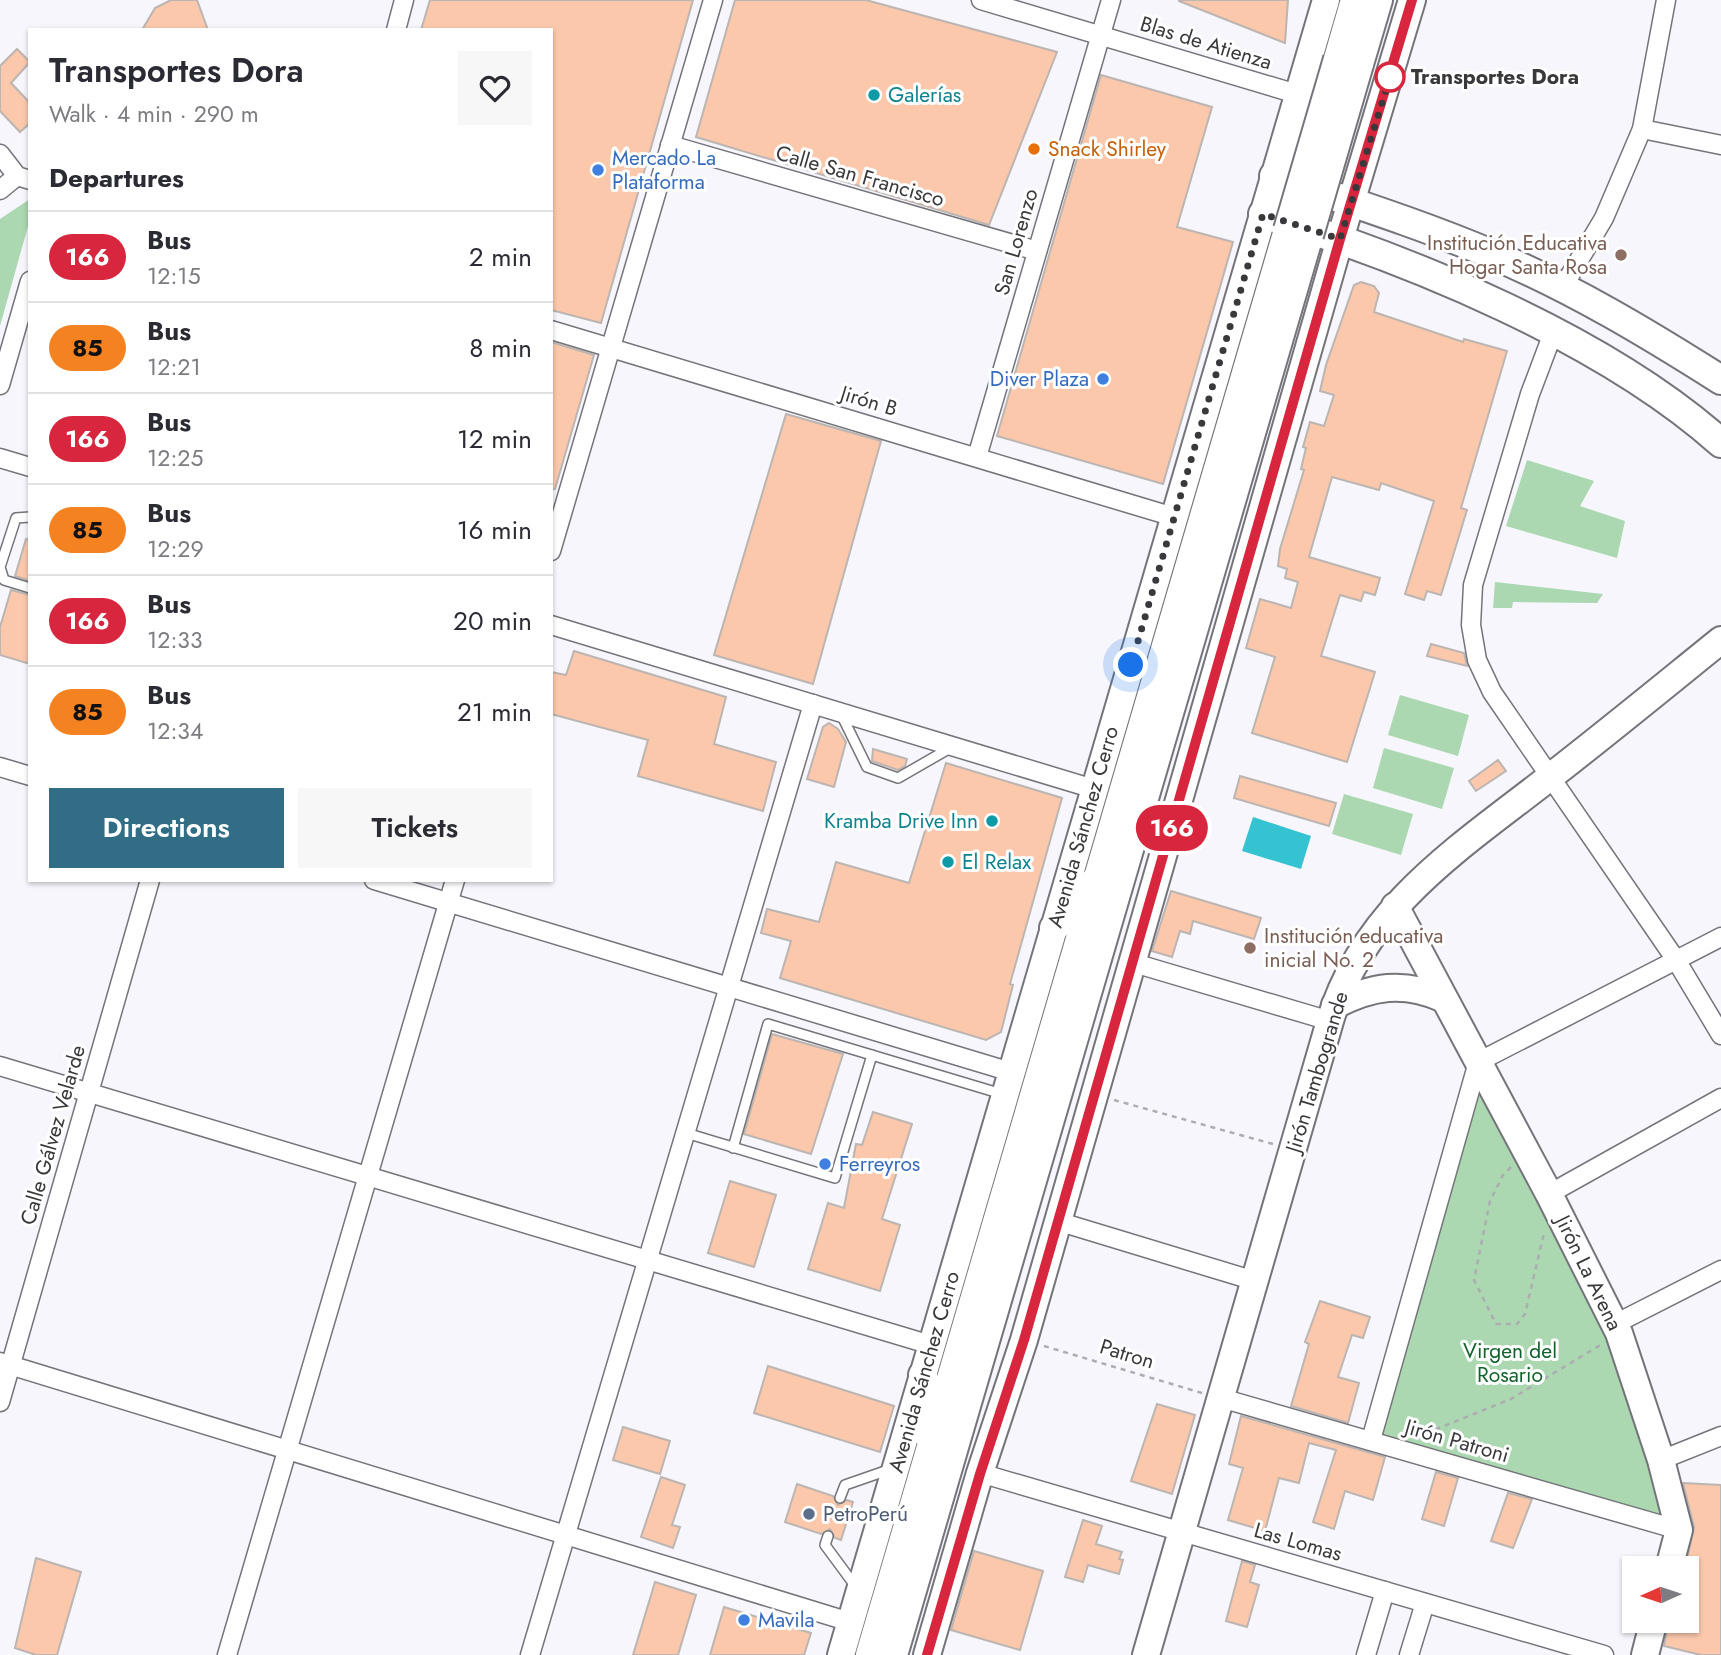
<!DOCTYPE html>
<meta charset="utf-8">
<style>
:root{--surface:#fff;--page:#f7f7f7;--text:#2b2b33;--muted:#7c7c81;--line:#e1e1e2;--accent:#316e85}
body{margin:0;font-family:Jost,sans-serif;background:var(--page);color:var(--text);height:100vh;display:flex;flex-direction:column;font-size:26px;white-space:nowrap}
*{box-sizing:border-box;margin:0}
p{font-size:23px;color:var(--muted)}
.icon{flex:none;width:38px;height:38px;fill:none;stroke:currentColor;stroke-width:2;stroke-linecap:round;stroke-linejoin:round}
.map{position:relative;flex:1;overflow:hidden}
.side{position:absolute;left:28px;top:28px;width:525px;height:854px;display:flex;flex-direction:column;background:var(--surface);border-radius:0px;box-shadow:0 2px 5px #0004}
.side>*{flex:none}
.badge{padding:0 14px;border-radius:23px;font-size:24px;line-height:46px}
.needle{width:46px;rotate:267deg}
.controls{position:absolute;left:1622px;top:1556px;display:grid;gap:14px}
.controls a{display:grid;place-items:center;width:77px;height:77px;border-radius:0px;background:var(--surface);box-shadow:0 2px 5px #0004;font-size:35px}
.you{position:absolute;width:35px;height:35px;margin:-18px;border:5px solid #fff;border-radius:50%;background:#1a73e8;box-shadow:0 0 0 10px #1a73e833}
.map>.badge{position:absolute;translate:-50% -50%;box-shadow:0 0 0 4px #fff}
h2{padding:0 21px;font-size:26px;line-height:63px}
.round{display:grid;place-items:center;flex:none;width:74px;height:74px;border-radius:0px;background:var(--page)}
.head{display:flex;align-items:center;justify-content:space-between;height:119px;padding:0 21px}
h1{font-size:33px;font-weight:600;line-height:52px}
.primary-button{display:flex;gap:14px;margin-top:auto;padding:14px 21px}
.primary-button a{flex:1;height:80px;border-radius:0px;background:var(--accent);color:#fff;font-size:28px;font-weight:600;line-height:80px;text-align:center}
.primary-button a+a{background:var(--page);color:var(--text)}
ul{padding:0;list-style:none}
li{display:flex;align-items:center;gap:21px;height:91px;padding:0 21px;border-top:2px solid var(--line)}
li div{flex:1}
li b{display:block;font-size:26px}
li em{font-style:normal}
li .badge{min-width:77px;font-weight:700;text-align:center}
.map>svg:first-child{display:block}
.green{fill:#abd8b1}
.water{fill:#35c3d2}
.building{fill:#fbc8ac;stroke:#bcb5b2;stroke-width:2}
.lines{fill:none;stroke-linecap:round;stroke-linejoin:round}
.lane-casing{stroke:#74747a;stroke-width:12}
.street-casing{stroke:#74747a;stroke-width:21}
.secondary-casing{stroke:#74747a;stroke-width:30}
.primary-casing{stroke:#74747a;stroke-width:32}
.path{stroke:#acacb1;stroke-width:2.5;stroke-dasharray:5 5;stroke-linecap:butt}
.lane{stroke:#fff;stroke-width:9}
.street{stroke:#fff;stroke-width:18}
.secondary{stroke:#fff;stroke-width:26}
.primary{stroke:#fff;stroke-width:28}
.primary-bridge-casing{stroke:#74747a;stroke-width:32;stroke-linecap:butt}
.primary-bridge{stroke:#fff;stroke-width:28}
.line-casing{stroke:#fff;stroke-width:16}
.line{stroke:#d7263d;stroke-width:10}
.walk{stroke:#39393c;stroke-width:7;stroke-dasharray:0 12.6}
.stop-dot{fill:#fff;stroke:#d7263d;stroke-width:3.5}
.culture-dot{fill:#0f9aa8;stroke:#fff;stroke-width:2.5}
.food-dot{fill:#e8710a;stroke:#fff;stroke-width:2.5}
.shop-dot{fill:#3f7fe0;stroke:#fff;stroke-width:2.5}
.education-dot{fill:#8d6e63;stroke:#fff;stroke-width:2.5}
.service-dot{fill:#5c6f8a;stroke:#fff;stroke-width:2.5}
.labels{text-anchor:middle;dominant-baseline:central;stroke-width:6;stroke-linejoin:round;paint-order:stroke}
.street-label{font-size:21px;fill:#39393c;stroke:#fff}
.stop-label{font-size:21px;font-weight:bold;fill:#39393c;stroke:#fff;text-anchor:start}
.culture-label{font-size:21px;fill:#0d838f;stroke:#fff;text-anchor:start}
.food-label{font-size:21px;fill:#c56008;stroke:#fff;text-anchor:start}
.shop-label{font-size:21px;fill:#366cbe;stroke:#fff;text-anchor:start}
.education-label{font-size:21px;fill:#785e54;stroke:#fff;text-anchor:end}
.park-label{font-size:21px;fill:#10632a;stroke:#fff}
.service-label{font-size:21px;fill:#4e5e75;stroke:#fff;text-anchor:start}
</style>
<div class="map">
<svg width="1721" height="1655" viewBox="0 0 1721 1655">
<rect width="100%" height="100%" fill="#f6f6fc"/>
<g class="green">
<path d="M30,199v20l-30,107v-107z"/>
<path d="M1527,460l67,21 -14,25 45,15 -8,37 -111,-32z"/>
<path d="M1495,582l108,12 -6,9 -84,-1 -1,6h-19z"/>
<path d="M1400,695l69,20 -11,41 -70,-21z"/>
<path d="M1384,748l70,20 -12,41 -69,-21z"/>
<path d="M1344,794l69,20 -12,41 -69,-21z"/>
<path d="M1478,1062l137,262 64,206 -308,-90z"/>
</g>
<path class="water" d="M1253,817l58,19 -10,33 -59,-18z"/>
<g class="building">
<path d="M171,0h26l11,30h-66l13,-22z"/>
<path d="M430,0h263l-92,323 -50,-13v-280h-130z"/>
<path d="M735,0h131l191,52 -68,173 -293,-88z"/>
<path d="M1179,0h109l-3,43 -106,-42z"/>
<path d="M17,49l13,13 -19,21 19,20v20l-10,9 -20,-21v-45z"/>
<path d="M1101,75l111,32 -35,120 56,15 -70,242 -166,-48z"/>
<path d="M1361,282l13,4 5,7 -5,19 89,30 1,-3 43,12 -46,157 6,2 -26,85 -14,-4 -3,9 -19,-6 29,-93 -53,-18 -2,7 -47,-13 -23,80 71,21 -5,17 -11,-3 -3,9 -21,-6 -19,61 54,16 -28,90 -95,-29 23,-76 -29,-9 14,-49 31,9 7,-26 -13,-4 2,-9 -9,-3 2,-17 24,-79 -3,-1 5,-21 -3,-1 7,-25 14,4 10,-31 -14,-4 6,-26 28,-80z"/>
<path d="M551,342l43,13 -39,134h-4z"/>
<path d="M786,414l95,27 -68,243 -99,-29z"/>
<path d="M26,539l4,1v41l-15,-5z"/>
<path d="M11,590l19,5v69l-30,-9v-28z"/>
<path d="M1431,644l33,9 3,13 -40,-10z"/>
<path d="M574,651l152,46 -12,47 62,18 -13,49 -125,-35 10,-36 -97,-26v-42l15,3z"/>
<path d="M829,723l9,6 8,13 -12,45 -27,-8 16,-52z"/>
<path d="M873,749l34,10 -2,7 -7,4 -26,-9z"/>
<path d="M1498,760l8,11 -30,20 -7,-10z"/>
<path d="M946,763l116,35 -52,186 3,1 -12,47 -15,8 -206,-62 11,-37 -30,-8 6,-24 52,13 17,-60 73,21z"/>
<path d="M1240,776l96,27 -7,23 -95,-28z"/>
<path d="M1171,891l90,27 -7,21 -61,-18 -3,13 -10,-3 -8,26 -20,-6z"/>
<path d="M772,1034l71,20 -32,100 -67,-20z"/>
<path d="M873,1112l39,12 -30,95 18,6 -20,66 -72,-22 20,-66 16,5 12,-64 6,1z"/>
<path d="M730,1181l46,14 -22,72 -46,-14z"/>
<path d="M1320,1301l50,16 -7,21 -11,-3 -14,42 21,6 -11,40 -57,-17 18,-62 -4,-2z"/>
<path d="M768,1366l126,40 -14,46 -126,-39z"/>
<path d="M1157,1404l38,11 -23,79 -41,-13z"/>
<path d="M1241,1416l144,41 -12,43 -28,-9 -11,38 -21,-7 23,-72 -27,-7 -10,40 -20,-5 -14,53 -37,-11 15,-52 -14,-4z"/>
<path d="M623,1427l47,14 -10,33 -47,-14z"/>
<path d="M1436,1472l22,6 -14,48 -22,-7z"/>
<path d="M661,1477l24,8 -13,40 8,2 -7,21 -32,-11z"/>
<path d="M1683,1483l38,2v170h-20l-37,-9 5,-26h18l-2,-52 9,-41z"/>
<path d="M797,1484l36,12 5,9 9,-5 6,2 -12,38 -6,-2 -5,-9 -9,5 -36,-12z"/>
<path d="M1508,1493l24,6 -19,49 -22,-7z"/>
<path d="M1083,1520l19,6 -6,18 26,8 -3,7 4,1 -4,14 -31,-9 -5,17 -18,-5z"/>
<path d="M974,1551l69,20 -23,79 -69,-20z"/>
<path d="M36,1558l45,14 -24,83h-21l-21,-7z"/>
<path d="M1242,1561l13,4 -5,17 9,3 -12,42 -21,-6z"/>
<path d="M655,1582l41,13 -18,60h-45z"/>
<path d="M724,1607l87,26 -7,22h-94z"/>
</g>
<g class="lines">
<defs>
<g id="lane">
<path d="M30,517l-14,1 -16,49 4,13 26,8"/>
<path d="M841,714l26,53 31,11 54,-31"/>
<path d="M686,1133l149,45 37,-123"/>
<path d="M733,1148l35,-124 234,70"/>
<path d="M840,1498l5,-13 46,-16"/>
<path d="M828,1536l-3,9 31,42"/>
</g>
<g id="street">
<path d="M981,0l326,97"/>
<path d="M396,30l8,-30"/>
<path d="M1642,129l79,16"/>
<path d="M670,145l367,106"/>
<path d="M0,154l17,22 13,4"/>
<path d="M0,190l17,-14"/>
<path d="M1563,287l41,-69 38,-89 24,-129"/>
<path d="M551,330l623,187"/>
<path d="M1553,333l-23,61 -57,191 -2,40 6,35 15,32 184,268 45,75"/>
<path d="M0,385l30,-104"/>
<path d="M977,457l134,-457"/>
<path d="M0,458l30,9"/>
<path d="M551,551l162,-551"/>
<path d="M551,625l543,164"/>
<path d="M0,767l30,9"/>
<path d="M374,880l637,192"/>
<path d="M1134,963l196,58"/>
<path d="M0,1066l931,279"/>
<path d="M1549,1194l172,-96"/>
<path d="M1057,1221l198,60"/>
<path d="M1615,1324l106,-54"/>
<path d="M0,1362l850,260"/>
<path d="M1221,1398l458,132"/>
<path d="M0,1402l150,-522"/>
<path d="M1371,1440l107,-378 243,-125"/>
<path d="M1661,1460l60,-24"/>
<path d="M980,1473l624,182"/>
<path d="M227,1655l228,-775"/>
<path d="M530,1655l283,-951"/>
<path d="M1366,1655l19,-64"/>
<path d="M1409,1655l16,-52"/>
</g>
<g id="secondary">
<path d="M1395,906l154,288 70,139 42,127 18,70 -10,38"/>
<path d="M1335,1005c37,-19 68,-24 107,-7"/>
<path d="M841,1655l485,-1655"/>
<path d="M927,1655l53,-182 44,-133 316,-1101 72,-239"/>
<path d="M1146,1655l184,-634c34,-114 132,-175 220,-244 58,-45 114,-91 171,-137"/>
<path d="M1645,1655l9,-35"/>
</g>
<g id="primary">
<path d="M1338,59l17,-59"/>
<path d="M1359,64l19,-64"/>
<path d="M1274,176c73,25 146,48 217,78 81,34 156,79 230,126"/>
<path d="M1263,214c150,47 340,124 458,229"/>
<path d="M1054,928l40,-46"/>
<path d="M923,1375l4,26 -3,30"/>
<path d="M870,1655l418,-1425"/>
<path d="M893,1655l416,-1420"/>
</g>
</defs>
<use href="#lane" class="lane-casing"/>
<use href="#street" class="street-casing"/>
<use href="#secondary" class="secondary-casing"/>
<use href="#primary" class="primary-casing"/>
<g class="path">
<path d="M1114,1100l159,44"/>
<path d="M1511,1167l-8,8 -13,26 -16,79 22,44h21l8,-10 19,-81"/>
<path d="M1044,1346l158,47"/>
<path d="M1417,1437l94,-38 91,-55"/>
</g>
<use href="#lane" class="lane"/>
<use href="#street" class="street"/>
<use href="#secondary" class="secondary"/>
<use href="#primary" class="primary"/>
<defs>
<g id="primary-bridge">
<path d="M1288,230l50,-171"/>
<path d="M1309,235l50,-171"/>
</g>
</defs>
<use href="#primary-bridge" class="primary-bridge-casing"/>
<use href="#primary-bridge" class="primary-bridge"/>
</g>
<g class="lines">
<defs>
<path id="line" d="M927,1655l53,-181 44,-134 316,-1101 72,-239"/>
</defs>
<use href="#line" class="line-casing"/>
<use href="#line" class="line"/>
<path class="walk" d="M1131,665l132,-451 77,25 50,-162"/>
</g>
<circle class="stop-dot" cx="1390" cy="77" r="14"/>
<g class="culture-dot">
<circle cx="874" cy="95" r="7"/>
<circle cx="992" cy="821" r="7"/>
<circle cx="948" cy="862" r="7"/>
</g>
<circle class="food-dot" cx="1034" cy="149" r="7"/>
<g class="shop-dot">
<circle cx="598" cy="170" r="7"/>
<circle cx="1103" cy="379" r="7"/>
<circle cx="825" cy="1164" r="7"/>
<circle cx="744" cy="1620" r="7"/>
</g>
<g class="education-dot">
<circle cx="1621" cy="255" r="7"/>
<circle cx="1250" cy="948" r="7"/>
</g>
<circle class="service-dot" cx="809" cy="1514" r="7"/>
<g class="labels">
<g class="street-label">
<text transform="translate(1206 43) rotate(17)">Blas de Atienza</text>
<text transform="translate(860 176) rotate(16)">Calle San Francisco</text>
<text transform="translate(1016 242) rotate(-74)">San Lorenzo</text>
<text transform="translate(869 401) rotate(17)">Jirón B</text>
<text transform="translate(1083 827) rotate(-74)">Avenida Sánchez Cerro</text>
<text transform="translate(1317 1072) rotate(-73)">Jirón Tambogrande</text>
<text transform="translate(53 1135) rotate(-74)">Calle Gálvez Velarde</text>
<text transform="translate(1589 1273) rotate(64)">Jirón La Arena</text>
<text transform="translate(1127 1354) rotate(17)">Patron</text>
<text transform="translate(924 1372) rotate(-74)">Avenida Sánchez Cerro</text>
<text transform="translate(1457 1441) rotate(16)">Jirón Patroni</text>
<text transform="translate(1298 1542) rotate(16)">Las Lomas</text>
</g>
<g class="stop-label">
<text x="1411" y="77">Transportes Dora</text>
</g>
<g class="culture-label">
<text x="888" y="95">Galerías</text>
<text x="978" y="821" text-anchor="end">Kramba Drive Inn</text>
<text x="962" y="862">El Relax</text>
</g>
<g class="food-label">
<text x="1048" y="149">Snack Shirley</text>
</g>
<g class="shop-label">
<text x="612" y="158">Mercado La<tspan x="612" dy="24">Plataforma</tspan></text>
<text x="1089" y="379" text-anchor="end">Diver Plaza</text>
<text x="839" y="1164">Ferreyros</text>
<text x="758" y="1620">Mavila</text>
</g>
<g class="education-label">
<text x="1607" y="243">Institución Educativa<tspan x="1607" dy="24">Hogar Santa Rosa</tspan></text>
<text x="1264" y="936" text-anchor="start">Institución educativa<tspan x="1264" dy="24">inicial No. 2</tspan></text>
</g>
<g class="park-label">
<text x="1510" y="1351">Virgen del<tspan x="1510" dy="24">Rosario</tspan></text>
</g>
<g class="service-label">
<text x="823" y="1514">PetroPerú</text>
</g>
</g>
</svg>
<div class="controls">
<a><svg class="needle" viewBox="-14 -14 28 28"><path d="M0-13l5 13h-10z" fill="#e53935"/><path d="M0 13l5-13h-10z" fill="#7c7c81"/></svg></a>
</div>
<div class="you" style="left:1131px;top:665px"></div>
<b class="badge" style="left:1172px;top:828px;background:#d7263d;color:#fff">166</b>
<section class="side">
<div class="head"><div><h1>Transportes Dora</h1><p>Walk · 4 min · 290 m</p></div><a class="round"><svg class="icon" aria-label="heart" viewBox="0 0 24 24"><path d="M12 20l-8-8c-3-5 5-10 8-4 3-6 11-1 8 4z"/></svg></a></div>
<h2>Departures</h2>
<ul>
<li><span class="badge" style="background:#d7263d;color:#fff">166</span><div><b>Bus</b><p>12:15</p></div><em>2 min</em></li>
<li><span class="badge" style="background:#f58220;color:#111">85</span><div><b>Bus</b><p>12:21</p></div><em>8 min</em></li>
<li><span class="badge" style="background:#d7263d;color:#fff">166</span><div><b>Bus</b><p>12:25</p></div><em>12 min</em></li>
<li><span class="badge" style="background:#f58220;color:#111">85</span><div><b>Bus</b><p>12:29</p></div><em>16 min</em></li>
<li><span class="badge" style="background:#d7263d;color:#fff">166</span><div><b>Bus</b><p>12:33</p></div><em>20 min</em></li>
<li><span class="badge" style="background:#f58220;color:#111">85</span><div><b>Bus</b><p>12:34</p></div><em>21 min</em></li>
</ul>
<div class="primary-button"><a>Directions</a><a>Tickets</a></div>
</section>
</div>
